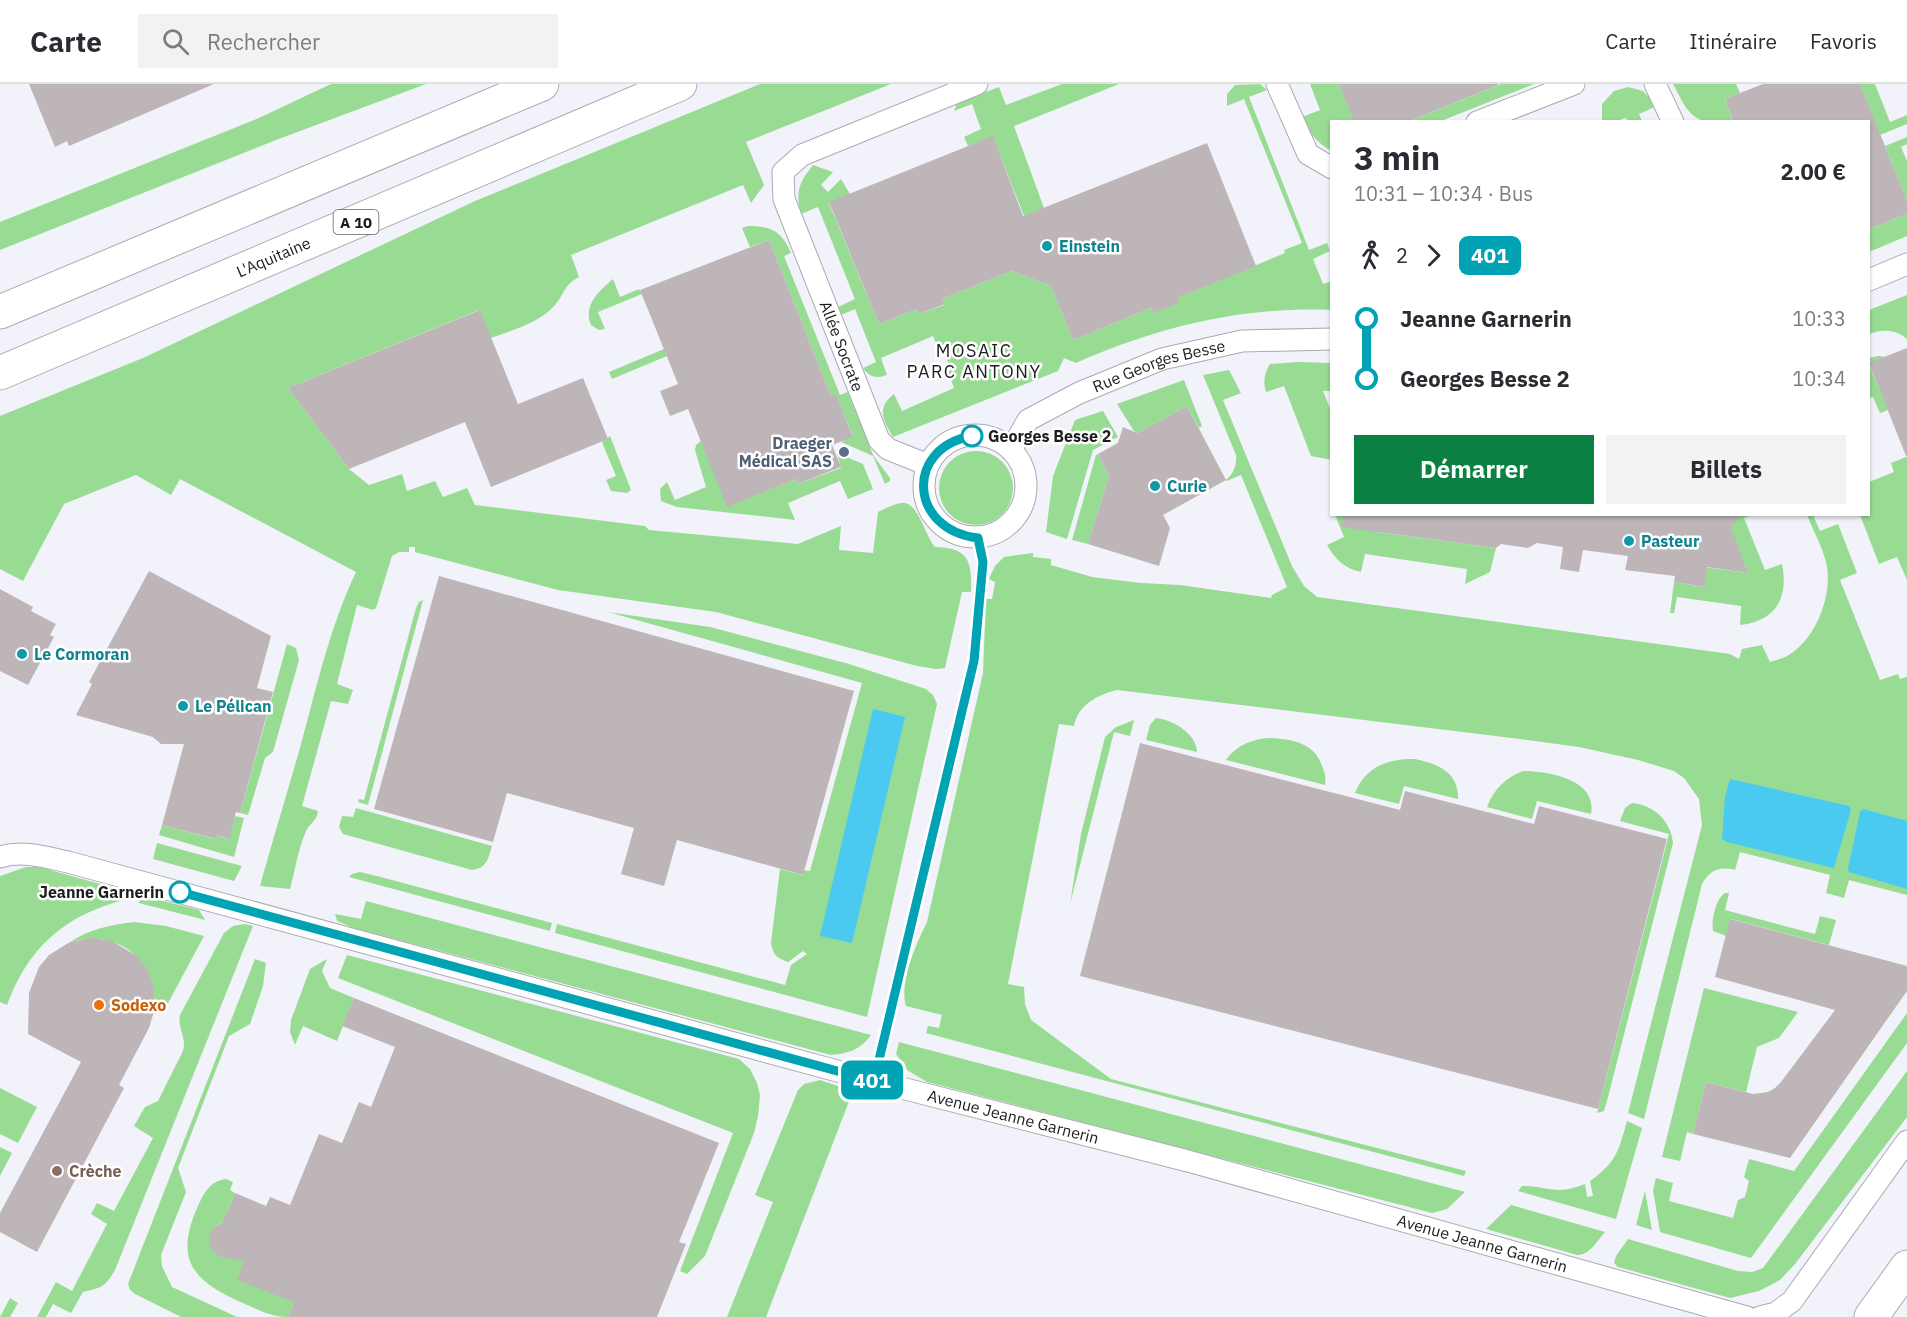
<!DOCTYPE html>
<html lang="fr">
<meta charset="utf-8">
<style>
:root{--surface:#fff;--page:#f2f2f3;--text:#2b2b33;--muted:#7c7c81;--line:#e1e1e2;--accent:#0b8043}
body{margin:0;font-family:"IBM Plex Sans",sans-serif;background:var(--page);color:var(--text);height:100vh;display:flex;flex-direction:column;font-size:22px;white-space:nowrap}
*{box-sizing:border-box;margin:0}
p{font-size:20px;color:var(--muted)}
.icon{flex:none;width:33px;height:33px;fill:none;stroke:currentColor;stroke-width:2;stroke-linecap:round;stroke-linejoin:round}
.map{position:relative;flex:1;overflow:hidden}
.sheet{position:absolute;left:1330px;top:36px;width:540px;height:396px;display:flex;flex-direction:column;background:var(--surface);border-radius:0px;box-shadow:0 2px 4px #0004}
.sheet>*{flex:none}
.badge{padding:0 12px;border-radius:9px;font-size:21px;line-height:39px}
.map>.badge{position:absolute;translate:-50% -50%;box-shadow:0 0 0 3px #fff}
.legs{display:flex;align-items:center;gap:9px;height:66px;padding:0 24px;font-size:20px}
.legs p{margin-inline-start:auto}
.overview{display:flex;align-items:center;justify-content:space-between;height:102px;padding:0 24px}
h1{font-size:33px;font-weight:700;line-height:45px}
.action{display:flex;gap:12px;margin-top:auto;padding:12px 24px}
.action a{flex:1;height:69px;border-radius:0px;background:var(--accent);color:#fff;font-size:24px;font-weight:700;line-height:69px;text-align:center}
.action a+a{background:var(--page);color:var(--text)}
ul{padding:0 24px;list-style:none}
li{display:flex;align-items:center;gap:21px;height:60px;font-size:22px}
li i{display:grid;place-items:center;width:9px;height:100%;margin:0 8px;background:currentColor}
li i::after{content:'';width:15px;height:15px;margin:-8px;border:4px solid;border-radius:50%;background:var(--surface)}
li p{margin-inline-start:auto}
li:first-child i{background:linear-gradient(#0000 50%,currentColor 0)}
li:last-child i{background:linear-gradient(currentColor 50%,#0000 0)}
header{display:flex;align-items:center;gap:36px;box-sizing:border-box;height:84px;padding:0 30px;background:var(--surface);border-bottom:2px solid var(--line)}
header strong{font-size:28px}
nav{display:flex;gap:33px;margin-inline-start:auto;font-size:21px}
.search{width:420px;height:54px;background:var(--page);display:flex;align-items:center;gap:15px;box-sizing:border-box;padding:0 21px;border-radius:0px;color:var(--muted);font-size:22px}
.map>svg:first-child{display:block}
.green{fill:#98db93;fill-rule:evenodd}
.water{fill:#4acaf1}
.building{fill:#bdb5b8}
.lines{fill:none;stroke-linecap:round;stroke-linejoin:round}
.street-casing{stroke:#aaabb2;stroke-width:23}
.highway-casing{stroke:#aaabb2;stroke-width:35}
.street{stroke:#fff;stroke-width:21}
.highway{stroke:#fff;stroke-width:33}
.line-1-casing{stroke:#fff;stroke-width:14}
.line-1{stroke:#00a3b4;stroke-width:9}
.culture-dot{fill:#0f9aa8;stroke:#fff;stroke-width:2}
.stop-1-dot{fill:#fff;stroke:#00a3b4;stroke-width:3}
.service-dot{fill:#5c6f8a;stroke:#fff;stroke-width:2}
.food-dot{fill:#e8710a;stroke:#fff;stroke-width:2}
.education-dot{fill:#8d6e63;stroke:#fff;stroke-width:2}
.labels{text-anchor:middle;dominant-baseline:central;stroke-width:5;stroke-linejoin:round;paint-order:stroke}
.shield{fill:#fff;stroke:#616162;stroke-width:1.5}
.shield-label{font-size:15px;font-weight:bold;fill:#1d1d1f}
.culture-label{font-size:16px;font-weight:bold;fill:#0d838f;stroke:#fff;text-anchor:start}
.street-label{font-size:16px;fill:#1d1d1f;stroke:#fff}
.stop-label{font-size:16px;font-weight:bold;fill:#1d1d1f;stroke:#fff;text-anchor:start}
.service-label{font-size:16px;font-weight:bold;fill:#4e5e75;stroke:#fff;text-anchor:end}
.food-label{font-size:16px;font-weight:bold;fill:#c56008;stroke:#fff;text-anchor:start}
.education-label{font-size:16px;font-weight:bold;fill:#785e54;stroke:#fff;text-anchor:start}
.neighbourhood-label{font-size:18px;letter-spacing:1.5px;fill:#1d1d1f;stroke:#fff}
</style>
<header>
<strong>Carte</strong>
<div class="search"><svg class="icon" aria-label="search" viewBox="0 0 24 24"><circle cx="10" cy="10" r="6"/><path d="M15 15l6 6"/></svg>Rechercher</div>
<nav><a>Carte</a><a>Itinéraire</a><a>Favoris</a></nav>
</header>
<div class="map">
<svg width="1907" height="1233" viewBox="0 0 1907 1233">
<rect width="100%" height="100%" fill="#f2f3fa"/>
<g class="green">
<path d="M331,0h95l-150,56 -276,110v-28l259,-104z"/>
<path d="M760,0h131l-145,58 18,43 -13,18 -8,-18 -172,70 8,22c-15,8 -14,16 -24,28 -15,18 -43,25 -64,33l-12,-28 -191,78 61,81 20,16 33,-11 5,17 28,-10 8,16 24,-9 8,17 170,21 4,4 149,14 43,-18 -2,24 34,3 5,-41c7,-3 15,-8 23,-9 17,-3 24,33 34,44 34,1 37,14 36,45h-9l-17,76 -9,1 -19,-3 -201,-54 -158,-22 -143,-38v-5h-6v5h-10l-7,4 -16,52 -3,2 -16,-5 -20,79 16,6 -5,14 -17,-3 -29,105 16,5c-1,10 -8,12 -12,20 -8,18 -11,40 -16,58l-30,-3c13,-48 28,-95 41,-142 16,-59 29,-117 55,-172l-176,-93 -9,16 -35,-20 -72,29 -41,77 -23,-12v-153l143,-58 332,-157z"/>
<path d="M1062,0h57l-105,42 30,82 -20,8 -31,-79 -25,9 -4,-9 17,-8 -9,-25 -18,7 3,-8 42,-16 7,18z"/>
<path d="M1260,0l7,6 -18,7 60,153 18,-7 3,8 -17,8 10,25 9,-3v29c-89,-4 -175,17 -256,53l-12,-5 -6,13 -165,66c-10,-17 -17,-29 1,-43l8,17 52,-23 -6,-16 3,-2 -7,-18 -4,1 -7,-17 -52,22 6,17c-10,4 -18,2 -24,-7l13,-6 -21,-53 -14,6 -3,-8 17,-8 -37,-92 -17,7c-6,-23 -2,-31 12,-49l20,7 -12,13 7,7 13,-13 9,15 -21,9 50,121 38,-15 2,5 25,-9 -2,-6 70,-28 39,15 22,54 78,-32 2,5 24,-15 108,-45 -1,-3 18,-7 -58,-144 -17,7v-12l8,-9z"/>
<path d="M1310,0h29l15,37 -22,1v29c-15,-7 -23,-19 -30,-34l18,-7z"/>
<path d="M1501,0h33l-93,37 -34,1z"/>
<path d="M1673,0h63l4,9 -15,6 8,21c-7,2 -13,2 -20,2 -24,0 -30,-20 -40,-38z"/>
<path d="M1860,0h15l15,38 17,-7v9l-27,11z"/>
<path d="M1628,3l15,4 14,15 -18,8 3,7h-14l-2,-3 -10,3h-14v-17l12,-13z"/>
<path d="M1907,53v7l-6,3 6,14v40l-22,-55z"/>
<path d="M1907,130v22l-38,16v-23z"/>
<path d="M748,142c23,0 34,5 43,27l-7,3 56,139 8,-3 25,63 17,23v3l-5,3 -12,-28 -32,-14 12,-6 -17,-41 -5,1 -62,-156 -19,7 -8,-19z"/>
<path d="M613,195l7,18 19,-8 3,5 -44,18 7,17 -6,1 -8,-5c-8,-20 8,-34 22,-46z"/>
<path d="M1907,211v44c-12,-10 -24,-10 -38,-5v-24z"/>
<path d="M664,265l3,7 -55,23 -3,-7z"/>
<path d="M1878,272l7,1 -16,7 19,46 -8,3 -7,-16 -4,1v-40z"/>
<path d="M1298,278l34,1v28h-9l9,22v47l-21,-4 -27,-70 -18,6c-3,-11 -2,-18 4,-28z"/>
<path d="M1229,286l12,23 -18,7 69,166 12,20 13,11 413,57 9,5 3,-10 20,-4 8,17c5,-2 12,-3 17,-6 28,-15 45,-59 40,-89 -3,-18 -14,-36 -20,-52h6l7,16 18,-7 19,49 -17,7 40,100 18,-6 2,5 7,-2v218l-58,-15 -5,18 -18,-5 4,-18 -90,-23 -5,18c-16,-4 -25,0 -33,14l-58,235 -16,-6 74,-288 -3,-26 -15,-21 -10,-7 -36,-11 -59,-13 -59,-8 -403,-49c-20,5 -39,15 -43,36l-15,-2 -51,260 16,3 1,17 6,16 80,59 355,92 -2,5 -538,-143 2,-7 11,2 3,-13 -36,-9c-7,-23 10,-62 21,-84l56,-249 3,-74h6l3,-17 -6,-3 6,-13 9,-9 29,-4v4l18,2v6l41,12 49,6 39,2 91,13 1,-3 15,-8 -46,-112 -14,6 -1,-1c8,-7 11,-15 10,-25l-33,-80z"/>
<path d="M1184,296l18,46 -3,2 -12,-22 -50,27 -3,-2 -17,-27z"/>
<path d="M1103,327l15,26 -25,13 -26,89 -21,-7 7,-56 22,-56z"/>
<path d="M610,352l21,54 -4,3 -16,-2 -5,-11 10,-4 -14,-34z"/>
<path d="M701,357l27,65 68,-27 2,5 43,-16 -4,-15 26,11 10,25 -25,10 -8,-18 -52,22 7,17 -118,-13 -16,-6 -1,-12 7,-7 8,18 31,-13 -11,-37 1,-5z"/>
<circle cx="976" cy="404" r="37"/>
<path d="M1098,370l11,22 -21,68 -16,-4 24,-85z"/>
<path d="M1906,373l1,1v122l-10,-23 -18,7 -19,-49 9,-1v-32l25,-10 -3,-9z"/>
<path d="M1371,430l7,18 118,16 -6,24 -25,12 2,-15 -102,-15 -4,18c-16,-3 -26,-13 -34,-27l17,-8 -9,-22z"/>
<path d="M1740,431h13l-9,3 21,52 17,-6c7,35 -7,57 -42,61l1,-19 -64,-9 -3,16h-4l4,-31 30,5 -22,-23 66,9 -18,-45z"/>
<path d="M423,516l-55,205 -10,-3 1,-3 5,1 52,-192 3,-6z"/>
<path d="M608,528l102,15 139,37 77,25 7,6 4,9 -70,313 -312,-84 2,-9 228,61 6,-20 16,-11 -4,-3 -15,11c-11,-4 -15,-7 -17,-19l9,-74 22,6 2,-5 6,1 52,-188z"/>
<path d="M287,560l9,4 3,12 -26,92 -8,6 -17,57 -8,-2z"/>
<path d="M1156,634c17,2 40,15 41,34l-51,-12 4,-15z"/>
<path d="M1134,636l-4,16 -16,-4 -44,172 11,-70 24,-97 11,-10z"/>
<path d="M1269,654c22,1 45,4 53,28 3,6 4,12 3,19l-99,-25c10,-15 27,-21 43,-22z"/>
<path d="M1415,675c23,5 44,13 43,40l-54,-13 -5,18 -44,-11c10,-26 34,-35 60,-34z"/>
<path d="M1523,687c24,0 75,8 68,43l-54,-13 -5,18 -45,-12c7,-18 18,-29 36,-36z"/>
<path d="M1632,719c22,2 39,18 41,40l-66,258 -3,10 -7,2 72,-279 -49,-13 5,-13z"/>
<path d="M356,724l136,38c-4,13 -5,22 -20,24l-129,-36 -4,-7 3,-11 11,1z"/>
<path d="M235,732l9,2 -10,39 -75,-22 3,-10 53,14 2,-4 11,4z"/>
<path d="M157,759l85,23 -8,15 -81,-22z"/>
<path d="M26,783h13l90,25 -2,7c-62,16 -98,47 -120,106l-7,-3v-126z"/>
<path d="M360,788l17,4 175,47 -2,8 -201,-54 3,-3z"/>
<path d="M1725,809h4l-4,17 90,24 5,-18 16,4 -7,25 -98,-26 -5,17 -13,-5c-2,-10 3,-33 12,-38z"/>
<path d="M141,811l58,15 6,10 -66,-17z"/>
<path d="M366,817l505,134c-11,15 -22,18 -40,20l-477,-127 -17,-7 -2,-7 26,5z"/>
<path d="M134,838l32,4 38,10 -37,69 -12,-1c-3,-49 -38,-74 -85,-62 20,-13 40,-17 64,-20z"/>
<path d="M245,840l8,2 -138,344c-10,17 -14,18 -32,22l-12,21 -18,-9 -7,13h-9l19,-35 16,9 35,-67 -16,-10 6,-11 17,8 39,-73 -19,-12 11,-19 13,-6 25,-50c4,-13 -6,-24 -3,-36l44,-82 9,-7z"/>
<path d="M347,871l392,104 11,10 7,14 3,12 -2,21 -4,17 -49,123 -18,18 -7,-3 53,-138 -395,-155z"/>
<path d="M255,875l11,4 -3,23 -13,38 -21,12 -51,132 8,24 -25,63 1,11 10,21 65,30h-56l-46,-23 -5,-4 -2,-6z"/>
<path d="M327,875l-5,12 8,17 24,10 -17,43 -34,-15 -8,19 -5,-13 1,-12 19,-51z"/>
<path d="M1704,904l94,24 -19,26 -22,9 -11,45 -40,-10 -13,52 -6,-2 -7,29 -18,-4z"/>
<path d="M1907,929v30l-156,215 -91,-26 -7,-42 3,-12 17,5 -4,18 64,17 5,-18 7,-3 4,-16 -5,-4 5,-18 45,12z"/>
<path d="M899,958l566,150 -18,17 -15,4 -505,-131 -20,-12 -11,-16z"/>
<path d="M1907,987v46l-112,147 -15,16 -21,11 -29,7 -112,-31 -4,-4 2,-7 12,-17 110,32 14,1 11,-4z"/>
<path d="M820,996l33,11 -87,226h-39l46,-115 -18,-7 43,-105 6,-6z"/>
<path d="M0,1004l37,19 -19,36 -18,-9z"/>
<path d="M1627,1037l15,7 -26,91 -98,-28 4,-5c27,0 33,10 63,-2l2,13 6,-1 -3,-15c26,-18 29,-31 37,-60z"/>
<path d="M0,1063l12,6 -12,23z"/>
<path d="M226,1095l7,3 -3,8 5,3 -8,19 31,13 36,77 -6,15c-16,0 -29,-7 -43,-13 -51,-22 -72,-43 -47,-98 6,-13 12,-25 28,-27zM226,1137l11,35c-28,9 -40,-26 -11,-35z"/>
<path d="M1645,1107l7,39 -16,-5z"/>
<path d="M1511,1121l94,27c-8,9 -15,23 -28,23l-91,-26z"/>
<path d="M10,1214l8,5 -8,14h-10z"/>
</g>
<g class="water">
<path d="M873,625l32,8 -53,226 -32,-7z"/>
<path d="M1730,695l119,27 2,4 -17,58 -107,-26 -5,-3 3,-42z"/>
<path d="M1863,725l44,12v68l-58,-17 -1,-3 12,-57z"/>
</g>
<g class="building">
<path d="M29,0h185l-145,62 -2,-5 -12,6z"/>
<path d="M1339,0h159v1l-91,37h-53z"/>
<path d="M1763,0h97l47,117v13l-38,15v-107h-135l-9,-23z"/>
<path d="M993,52l30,80 184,-73 49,123 -79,32 2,5 -26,10 -2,-5 -78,32 -22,-54 -39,-15 -70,28 3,5 -26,10 -2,-5 -38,15 -50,-122z"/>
<path d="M769,156l62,156 5,-2 17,43 -21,8 9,22 -43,17 -2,-5 -69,28 -39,-98 -18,7 -10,-25 18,-7 -38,-94z"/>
<path d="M480,226l38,94 65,-26 25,61 -117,48 -26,-65 -116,47 -61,-81z"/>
<path d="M1907,264v108h-1l-37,-93z"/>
<path d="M1187,322l39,74 -63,35 7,13 -11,38 -71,-22 21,-68 -11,-22 20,-11 5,-16 14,6z"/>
<path d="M1343,430h399l-11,14 17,45 -41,-6 -2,20 -31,-5 1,-6 -50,-6 3,-14 -45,-6 -4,22 -19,-3 3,-22 -26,-4 -9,5 -27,-4 -5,4 -154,-21z"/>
<path d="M149,487l122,65 -14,52 16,4 -33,121 -4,-1 -7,27 -12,-4 -1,4 -54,-14 22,-81h-23l-8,-7 -77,-22 16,-31 -3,-2z"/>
<path d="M439,492l415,115 -51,184 -126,-35 -13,46 -43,-12 13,-46 -127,-35 -14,49 -119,-33z"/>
<path d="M0,505l33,18 -2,4 25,13 -6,11 4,2 -26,48 -28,-14z"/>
<path d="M1140,659l260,67 5,-19 129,33 5,-18 128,33 -69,270 -518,-133z"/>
<path d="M1730,835l177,47v25l-117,167 -97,-24 13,-52 47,12 15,-2 7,-4 6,-6 54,-72 -120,-33z"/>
<path d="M92,854l20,3 25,15 10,13 6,15 2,24 -6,20 -30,57 5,3 -87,164 -37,-20v-19l81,-151 -53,-28 1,-41 10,-26 10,-12 21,-13z"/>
<path d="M354,914l365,145 -40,99 7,2 -29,73h-369l6,-15 -57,-22 7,-19 -23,-4 -7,-4 -5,-8v-8l3,-8 11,-7 12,-29 31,13 4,-9 20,8 29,-71 23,9 17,-41 12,5 24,-60 -53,-21z"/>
</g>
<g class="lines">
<defs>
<g id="street">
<path d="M1277,0l31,70 24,14"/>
<path d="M1655,0l18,38"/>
<path d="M1477,38l97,-38"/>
<path d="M1869,196l38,-16"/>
<circle cx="975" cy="402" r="51"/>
<path id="s1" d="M1011,366l17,-30 51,-27 83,-34 80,-18 90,-2"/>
<path d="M928,381l-40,-16 -9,-9 -95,-241 -1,-27 19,-17 175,-71"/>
<path id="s2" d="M0,773c23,-7 45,0 68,5l806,219 314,80 559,156"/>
<path d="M1760,1233l16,-4 16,-12 115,-160"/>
</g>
<g id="highway">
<path d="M0,228l542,-228"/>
<path id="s3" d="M0,289l680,-289"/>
<path d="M1871,1233l36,-50"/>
</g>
</defs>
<use href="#street" class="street-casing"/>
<use href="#highway" class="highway-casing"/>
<use href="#street" class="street"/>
<use href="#highway" class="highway"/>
</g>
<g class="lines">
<defs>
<path id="line-1" d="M180,808l694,189 93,-391 7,-29 9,-99 -5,-24c-69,-8 -74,-90 -6,-102"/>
</defs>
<use href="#line-1" class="line-1-casing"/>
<use href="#line-1" class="line-1"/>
</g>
<g class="culture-dot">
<circle cx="1047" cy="162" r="6"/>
<circle cx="1155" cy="402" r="6"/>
<circle cx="1629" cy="457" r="6"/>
<circle cx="22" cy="570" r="6"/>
<circle cx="183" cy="622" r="6"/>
</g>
<g class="stop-1-dot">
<circle cx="972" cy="352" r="10"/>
<circle cx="180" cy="808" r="10"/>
</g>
<circle class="service-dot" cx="844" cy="368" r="6"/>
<circle class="food-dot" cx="99" cy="921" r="6"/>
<circle class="education-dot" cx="57" cy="1087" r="6"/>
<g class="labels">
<rect class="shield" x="333.5" y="126" width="45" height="24" rx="4.5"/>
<g class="shield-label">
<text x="356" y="138">A 10</text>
</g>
<g class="culture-label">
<text x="1059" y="162">Einstein</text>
<text x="1167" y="402">Curie</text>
<text x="1641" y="457">Pasteur</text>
<text x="34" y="570">Le Cormoran</text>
<text x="195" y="622">Le Pélican</text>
</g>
<g class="street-label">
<text stroke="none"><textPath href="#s3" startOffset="297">L'Aquitaine</textPath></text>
<text transform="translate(842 262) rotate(69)">Allée Socrate</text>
<text stroke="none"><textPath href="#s1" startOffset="177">Rue Georges Besse</textPath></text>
<text stroke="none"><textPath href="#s2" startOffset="1048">Avenue Jeanne Garnerin</textPath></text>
<text stroke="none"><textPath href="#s2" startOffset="1534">Avenue Jeanne Garnerin</textPath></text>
</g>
<g class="stop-label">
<text x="988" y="352">Georges Besse 2</text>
<text x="164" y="808" text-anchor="end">Jeanne Garnerin</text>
</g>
<g class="service-label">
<text x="832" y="359">Draeger<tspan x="832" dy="18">Médical SAS</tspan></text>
</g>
<g class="food-label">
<text x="111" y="921">Sodexo</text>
</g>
<g class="education-label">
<text x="69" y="1087">Crèche</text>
</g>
<g class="neighbourhood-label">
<text x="974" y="266">MOSAIC<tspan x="974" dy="21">PARC ANTONY</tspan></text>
</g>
</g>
</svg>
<b class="badge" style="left:872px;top:996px;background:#00a3b4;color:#fff">401</b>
<section class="sheet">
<div class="overview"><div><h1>3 min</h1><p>10:31 – 10:34 · Bus</p></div><b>2.00 €</b></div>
<div class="legs"><svg class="icon" aria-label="walk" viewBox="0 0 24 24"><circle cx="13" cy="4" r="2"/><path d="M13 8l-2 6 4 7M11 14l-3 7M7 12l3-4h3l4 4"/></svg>2<svg class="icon" aria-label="forward" viewBox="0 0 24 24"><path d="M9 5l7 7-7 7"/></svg><b class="badge" style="background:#00a3b4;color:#fff">401</b></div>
<ul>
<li><i style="color:#00a3b4"></i><b>Jeanne Garnerin</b><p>10:33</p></li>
<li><i style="color:#00a3b4"></i><b>Georges Besse 2</b><p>10:34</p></li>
</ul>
<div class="action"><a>Démarrer</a><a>Billets</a></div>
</section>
</div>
